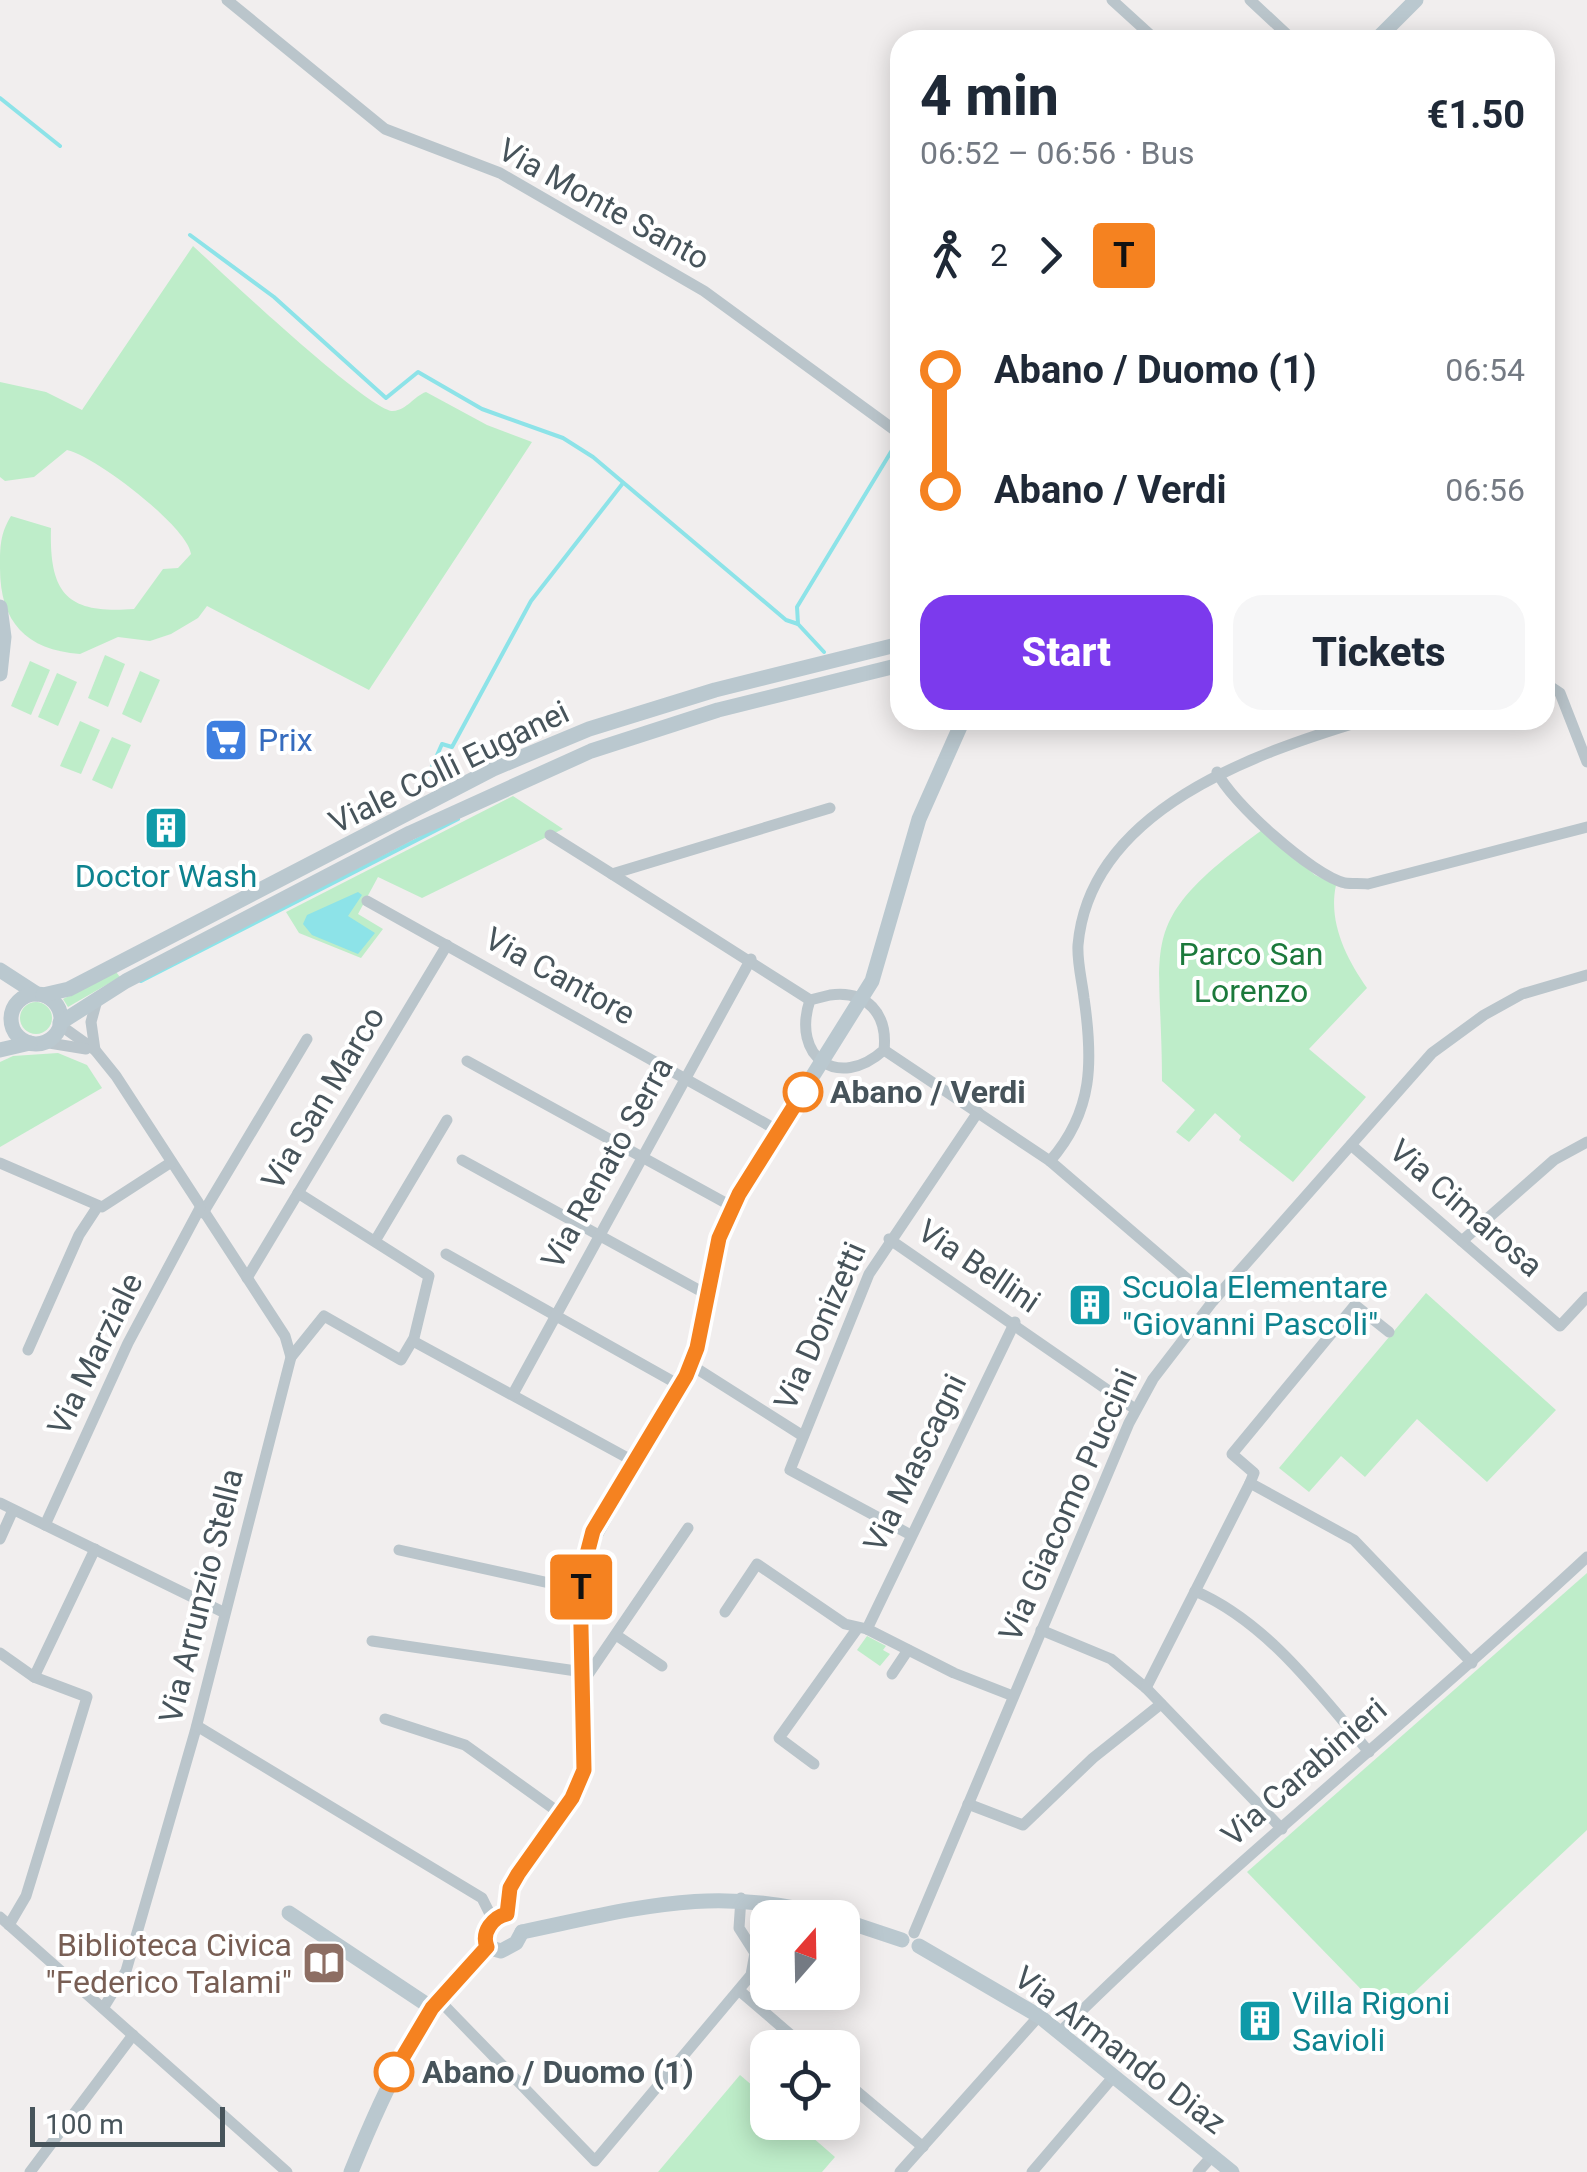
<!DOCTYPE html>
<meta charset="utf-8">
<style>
:root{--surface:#fff;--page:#f6f6f7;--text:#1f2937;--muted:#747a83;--accent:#7c3aed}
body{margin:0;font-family:Roboto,sans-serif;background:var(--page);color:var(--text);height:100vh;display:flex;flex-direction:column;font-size:38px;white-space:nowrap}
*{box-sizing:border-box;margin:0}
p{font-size:32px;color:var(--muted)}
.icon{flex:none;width:55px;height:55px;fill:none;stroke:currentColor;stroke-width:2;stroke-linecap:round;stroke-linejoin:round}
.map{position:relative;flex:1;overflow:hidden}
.panel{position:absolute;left:890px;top:30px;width:665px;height:700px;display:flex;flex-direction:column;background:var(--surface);border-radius:30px;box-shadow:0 5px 25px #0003}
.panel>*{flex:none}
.badge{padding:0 20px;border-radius:8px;font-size:35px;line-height:65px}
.needle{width:65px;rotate:20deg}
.buttons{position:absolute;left:750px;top:1900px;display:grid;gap:20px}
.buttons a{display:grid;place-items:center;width:110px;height:110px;border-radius:20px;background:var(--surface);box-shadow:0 5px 25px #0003;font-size:50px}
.scale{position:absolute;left:30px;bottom:25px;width:195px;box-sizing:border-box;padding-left:10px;border:5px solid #47545b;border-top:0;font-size:28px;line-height:35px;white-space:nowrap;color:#47545b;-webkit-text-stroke:8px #fff;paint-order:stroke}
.map>.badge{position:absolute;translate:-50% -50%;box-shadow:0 0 0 5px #fff}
.legs{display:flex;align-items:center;gap:15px;height:110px;padding:0 30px;font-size:32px}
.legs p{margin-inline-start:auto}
.overview{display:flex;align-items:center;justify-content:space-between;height:170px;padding:0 30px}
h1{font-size:55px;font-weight:800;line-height:75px}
.cta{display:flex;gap:20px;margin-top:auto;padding:20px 30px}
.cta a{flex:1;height:115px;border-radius:30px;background:var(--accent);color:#fff;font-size:40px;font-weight:800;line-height:115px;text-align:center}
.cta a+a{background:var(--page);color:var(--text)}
ul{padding:0 30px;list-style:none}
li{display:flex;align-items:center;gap:35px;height:120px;font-size:38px}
li i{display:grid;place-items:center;width:15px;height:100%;margin:0 12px;background:currentColor}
li i::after{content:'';width:25px;height:25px;margin:-12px;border:8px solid;border-radius:50%;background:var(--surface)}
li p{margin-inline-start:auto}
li:first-child i{background:linear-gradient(#0000 50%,currentColor 0)}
li:last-child i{background:linear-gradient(currentColor 50%,#0000 0)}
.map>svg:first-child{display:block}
.green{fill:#beedc9}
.water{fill:#8de3e8}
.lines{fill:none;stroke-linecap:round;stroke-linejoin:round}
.stream{stroke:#8de3e8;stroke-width:4}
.street{stroke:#bac5cb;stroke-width:11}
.secondary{stroke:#bac8cf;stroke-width:15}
.line-1-casing{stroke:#fff;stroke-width:22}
.line-1{stroke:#f58220;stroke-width:15}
.stop-1-dot{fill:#fff;stroke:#f58220;stroke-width:5}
.labels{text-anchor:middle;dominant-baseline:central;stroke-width:8;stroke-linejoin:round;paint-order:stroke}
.street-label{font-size:32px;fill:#47545b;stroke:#fff}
.shop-label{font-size:32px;fill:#366cbe;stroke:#fff;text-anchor:start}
.culture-label{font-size:32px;fill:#0d838f;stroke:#fff;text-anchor:start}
.park-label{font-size:32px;fill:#1b793b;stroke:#fff}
.stop-label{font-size:32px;font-weight:bold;fill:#47545b;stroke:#fff;text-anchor:start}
.education-label{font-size:32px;fill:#785e54;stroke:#fff;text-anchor:end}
</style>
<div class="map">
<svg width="1587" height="2172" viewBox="0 0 1587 2172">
<rect width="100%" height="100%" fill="#f1eeee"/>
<g class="green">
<path d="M193,246c27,25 176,165 200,165 14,-1 21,-15 33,-19l61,33 45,17 -163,248 -162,-84 -9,12 -27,16 -21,7 -32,-4 -38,17c-54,-4 -80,-32 -80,-86 0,-21 0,-34 11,-52l40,12c-2,67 17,86 83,81l29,-40 15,-1 13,-14c-3,-27 -96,-98 -124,-104l-33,27 -29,4 -5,-4v-95l46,10 36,18z"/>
<path d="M105,655l20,9 -17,43 -20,-9z"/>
<path d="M30,661l20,9 -19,45 -20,-9z"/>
<path d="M140,671l20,9 -19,43 -19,-9z"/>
<path d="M57,673l20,9 -19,44 -20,-9z"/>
<path d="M80,721l20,9 -19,44 -21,-8z"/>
<path d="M112,737l19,8 -19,44 -20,-9z"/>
<path d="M513,796l50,33 -141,69 -44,-21 -20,37 25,15 -22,29 -62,-25 -13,-21z"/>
<path d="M1262,830l53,45 21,10c-8,37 10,73 31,103l-58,61 57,48 -73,85 -54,-42 2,-4 -26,-23 -26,29 -13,-10 19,-22 -33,-29c0,-144 -29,-156 100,-251z"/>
<path d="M116,972l4,5 -52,30 -5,-8z"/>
<circle cx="36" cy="1018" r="16"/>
<path d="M58,1053l29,12 15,23 -102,59v-85l13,-6z"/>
<path d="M1426,1293l130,117 -69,72 -70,-63 -52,58 -24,-21 -32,36 -30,-24z"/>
<path d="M1587,1573v257l-199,187 -141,-145z"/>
<path d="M867,1636l19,10 -3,4 7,4 -10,12 -23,-16z"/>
<path d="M740,2075l27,23 1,24 28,1 39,34 -13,15h-164z"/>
</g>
<path class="water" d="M358,892l4,3 -14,21 27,17 -17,21 -46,-19 -9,-11 4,-9z"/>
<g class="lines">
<g class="stream">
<path d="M0,98l60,48"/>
<path d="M190,235l84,62 112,101 32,-26 64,37 81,29 30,19 193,163 12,4"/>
<path d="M824,652l-26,-28 -1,-17 103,-170"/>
<path d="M426,780l16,-36 10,3 79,-146 92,-118"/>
<path d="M141,981l317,-162"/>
</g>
<g class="street">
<path d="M227,0l158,129 115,44 204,118 196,143"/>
<path d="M1112,0l44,40"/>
<path d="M1250,0l43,40"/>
<path d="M1545,683l15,10 27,69"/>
<path d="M1217,772c13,29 96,104 128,111 7,1 16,0 23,1l219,-57"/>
<path d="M550,835l62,39"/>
<path d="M367,901l410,229"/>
<path d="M830,995c37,-5 58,19 54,55 -46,41 -93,7 -74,-50z"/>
<path d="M810,1000l-198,-126 218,-66"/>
<path d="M60,1025l35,25 21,26 169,260 6,21 -96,375 -69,239 -22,36"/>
<path d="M43,1042l43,7"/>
<path d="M95,1050l-4,-28 6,-22"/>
<path d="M884,1050l166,111 163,140"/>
<path d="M467,1061l266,146"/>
<path d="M1351,1145l209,181 27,-29"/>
<path d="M462,1160l244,134"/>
<path d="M1050,1161c44,-50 43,-101 34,-163 -2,-17 -7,-36 -6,-53 12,-136 178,-192 287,-225"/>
<path d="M0,1163l102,44 68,-44"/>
<path d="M203,1213l104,-174"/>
<path d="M889,1239l246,170"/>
<path d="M375,1241l72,-121"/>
<path d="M1462,1241l92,-81 33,-18"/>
<path d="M446,1254l235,132"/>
<path d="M247,1278l200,-333"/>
<path d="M413,1341l222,121"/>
<path d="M28,1350l51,-115 19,-29"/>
<path d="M291,1357l33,-41 77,44 13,-22 15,-62 -131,-83"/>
<path d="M691,1365l112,71"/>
<path d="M513,1394l238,-435"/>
<path d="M1250,1483l104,57 118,123"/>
<path d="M0,1503l223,109"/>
<path d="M45,1525l83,-182 72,-135"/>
<path d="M909,1534l-119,-64 79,-196 109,-162"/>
<path d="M0,1539l13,-29"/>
<path d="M399,1550l182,40"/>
<path d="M1195,1591c72,31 124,102 174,161"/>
<path d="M725,1612l32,-48 88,60 22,5 87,44 59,23"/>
<path d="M867,1629l148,-307"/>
<path d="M1041,1630l70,29 35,29 136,141"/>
<path d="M616,1635l46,31"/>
<path d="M372,1641l211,31"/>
<path d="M0,1653l34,24 53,20 -61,199 -17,29"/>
<path d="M892,1674l16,-24"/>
<path d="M34,1677l61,-128"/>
<path d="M583,1682l105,-154"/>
<path d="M1146,1688l104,-205 4,-10 -22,-19 123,-149 34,27"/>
<path d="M385,1719l80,26 96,69"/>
<path d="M197,1726l285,172 11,22"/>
<path d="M814,1764l-35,-26 78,-109"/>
<path d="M968,1804l55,21 70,-67 68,-54"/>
<path d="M0,1917l287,255"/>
<path d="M914,1933l215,-510 24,-44 60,-78 219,-248 52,-38 38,-21 65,-19"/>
<path d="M741,1992l65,56"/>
<path d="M439,2000l156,161 156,-186 4,-22 -16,-25 2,-30"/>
<path d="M1060,2032c168,-167 354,-314 527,-475"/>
<path d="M842,2079l81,68"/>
<path d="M30,2172l103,-137"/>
<path d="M900,2172l139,-156"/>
<path d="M1032,2172l82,-96"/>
<path d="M1198,2172l15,-17"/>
</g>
<g class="secondary">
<path d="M1376,40l40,-40"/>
<path d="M0,607l4,30 -4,37"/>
<path d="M0,970l37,24"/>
<circle cx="36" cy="1019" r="25"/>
<path d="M43,995l26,-6 424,-220 96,-40 126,-39 185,-46"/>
<path d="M60,1023l66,-42 284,-148 181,-82 127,-41 182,-45"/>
<path d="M0,1050l30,-7"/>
<path d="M289,1913l143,95"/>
<path d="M507,1914c-1,-55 62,-92 77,-144l-3,-189 4,-28 106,-188 28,-127 20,-44 133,-213 47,-162 44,-99"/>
<path d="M842,1920l60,20"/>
<path d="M522,1932c116,-24 195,-49 313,-14"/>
<path d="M919,1946l120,70 193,156"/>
<path d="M487,1947c-6,-15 5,-31 20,-33"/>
<path d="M487,1947l14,4 15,-8 6,-11"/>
<path d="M351,2172c34,-84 69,-161 136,-225"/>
</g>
</g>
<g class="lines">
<defs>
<path id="line-1" d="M394,2072l38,-64 55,-61c-6,-15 6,-30 20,-33l3,-26 8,-14 54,-76 12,-28 -4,-189 13,-50 93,-155 11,-28 22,-110 20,-44 64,-102"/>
</defs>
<use href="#line-1" class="line-1-casing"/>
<use href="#line-1" class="line-1"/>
</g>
<defs>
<symbol id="supermarket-square" viewBox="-11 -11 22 22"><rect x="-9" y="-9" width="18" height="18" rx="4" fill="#3f7fe0" stroke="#fff"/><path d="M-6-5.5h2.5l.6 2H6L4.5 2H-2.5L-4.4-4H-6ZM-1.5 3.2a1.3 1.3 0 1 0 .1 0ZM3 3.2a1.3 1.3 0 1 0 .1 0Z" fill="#fff"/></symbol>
<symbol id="building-square" viewBox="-11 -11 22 22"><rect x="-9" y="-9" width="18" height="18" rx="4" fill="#0f9aa8" stroke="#fff"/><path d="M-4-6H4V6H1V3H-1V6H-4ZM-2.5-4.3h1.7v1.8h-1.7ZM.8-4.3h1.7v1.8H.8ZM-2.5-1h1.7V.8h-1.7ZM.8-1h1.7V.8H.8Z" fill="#fff"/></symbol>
<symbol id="library-square" viewBox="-11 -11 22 22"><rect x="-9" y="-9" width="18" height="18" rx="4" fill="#8d6e63" stroke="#fff"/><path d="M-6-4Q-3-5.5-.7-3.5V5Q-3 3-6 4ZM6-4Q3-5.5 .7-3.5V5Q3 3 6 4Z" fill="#fff"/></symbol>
</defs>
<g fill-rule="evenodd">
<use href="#supermarket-square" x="201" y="715" width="50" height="50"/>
<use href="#building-square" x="141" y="803" width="50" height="50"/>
<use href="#building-square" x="1065" y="1280" width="50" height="50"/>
<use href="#library-square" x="299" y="1938" width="50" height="50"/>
<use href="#building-square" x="1235" y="1996" width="50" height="50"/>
</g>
<g class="stop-1-dot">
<circle cx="803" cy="1092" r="18"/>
<circle cx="394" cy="2072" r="18"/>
</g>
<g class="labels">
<g class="street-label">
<text transform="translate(604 204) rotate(29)">Via Monte Santo</text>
<text transform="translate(449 767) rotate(-26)">Viale Colli Euganei</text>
<text transform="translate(560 976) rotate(29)">Via Cantore</text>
<text transform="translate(323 1098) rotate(-59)">Via San Marco</text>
<text transform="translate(607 1163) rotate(-61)">Via Renato Serra</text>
<text transform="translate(1466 1208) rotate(41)">Via Cimarosa</text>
<text transform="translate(979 1266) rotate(34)">Via Bellini</text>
<text transform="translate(820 1326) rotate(-66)">Via Donizetti</text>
<text transform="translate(95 1354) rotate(-64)">Via Marziale</text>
<text transform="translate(915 1463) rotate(-64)">Via Mascagni</text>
<text transform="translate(1068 1505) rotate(-66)">Via Giacomo Puccini</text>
<text transform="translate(201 1596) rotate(-76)">Via Arrunzio Stella</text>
<text transform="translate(1304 1772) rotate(-41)">Via Carabinieri</text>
<text transform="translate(1120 2050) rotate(37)">Via Armando Diaz</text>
</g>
<g class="shop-label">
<text x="258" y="740">Prix</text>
</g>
<g class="culture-label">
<text x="166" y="876" text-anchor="middle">Doctor Wash</text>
<text x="1122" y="1287">Scuola Elementare<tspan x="1122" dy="37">"Giovanni Pascoli"</tspan></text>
<text x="1292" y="2003">Villa Rigoni<tspan x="1292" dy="37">Savioli</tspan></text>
</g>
<g class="park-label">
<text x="1251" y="954">Parco San<tspan x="1251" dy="37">Lorenzo</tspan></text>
</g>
<g class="stop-label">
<text x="830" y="1092">Abano / Verdi</text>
<text x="422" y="2072">Abano / Duomo (1)</text>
</g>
<g class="education-label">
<text x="292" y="1945">Biblioteca Civica<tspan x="292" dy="37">"Federico Talami"</tspan></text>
</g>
</g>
</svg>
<div class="buttons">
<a><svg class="needle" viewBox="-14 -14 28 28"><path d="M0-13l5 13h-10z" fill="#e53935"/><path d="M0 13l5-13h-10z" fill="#747a83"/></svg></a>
<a><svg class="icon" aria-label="locate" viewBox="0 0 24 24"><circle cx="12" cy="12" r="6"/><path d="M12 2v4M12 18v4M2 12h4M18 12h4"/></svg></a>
</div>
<div class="scale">100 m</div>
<b class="badge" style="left:581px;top:1587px;background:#f58220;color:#111">T</b>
<section class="panel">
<div class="overview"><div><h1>4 min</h1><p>06:52 – 06:56 · Bus</p></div><b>€1.50</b></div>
<div class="legs"><svg class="icon" aria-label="walk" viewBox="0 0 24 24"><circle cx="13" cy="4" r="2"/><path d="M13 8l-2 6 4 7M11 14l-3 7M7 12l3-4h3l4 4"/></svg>2<svg class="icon" aria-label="forward" viewBox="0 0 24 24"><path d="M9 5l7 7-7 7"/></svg><b class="badge" style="background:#f58220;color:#111">T</b></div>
<ul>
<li><i style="color:#f58220"></i><b>Abano / Duomo (1)</b><p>06:54</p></li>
<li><i style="color:#f58220"></i><b>Abano / Verdi</b><p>06:56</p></li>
</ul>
<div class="cta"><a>Start</a><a>Tickets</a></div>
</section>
</div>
